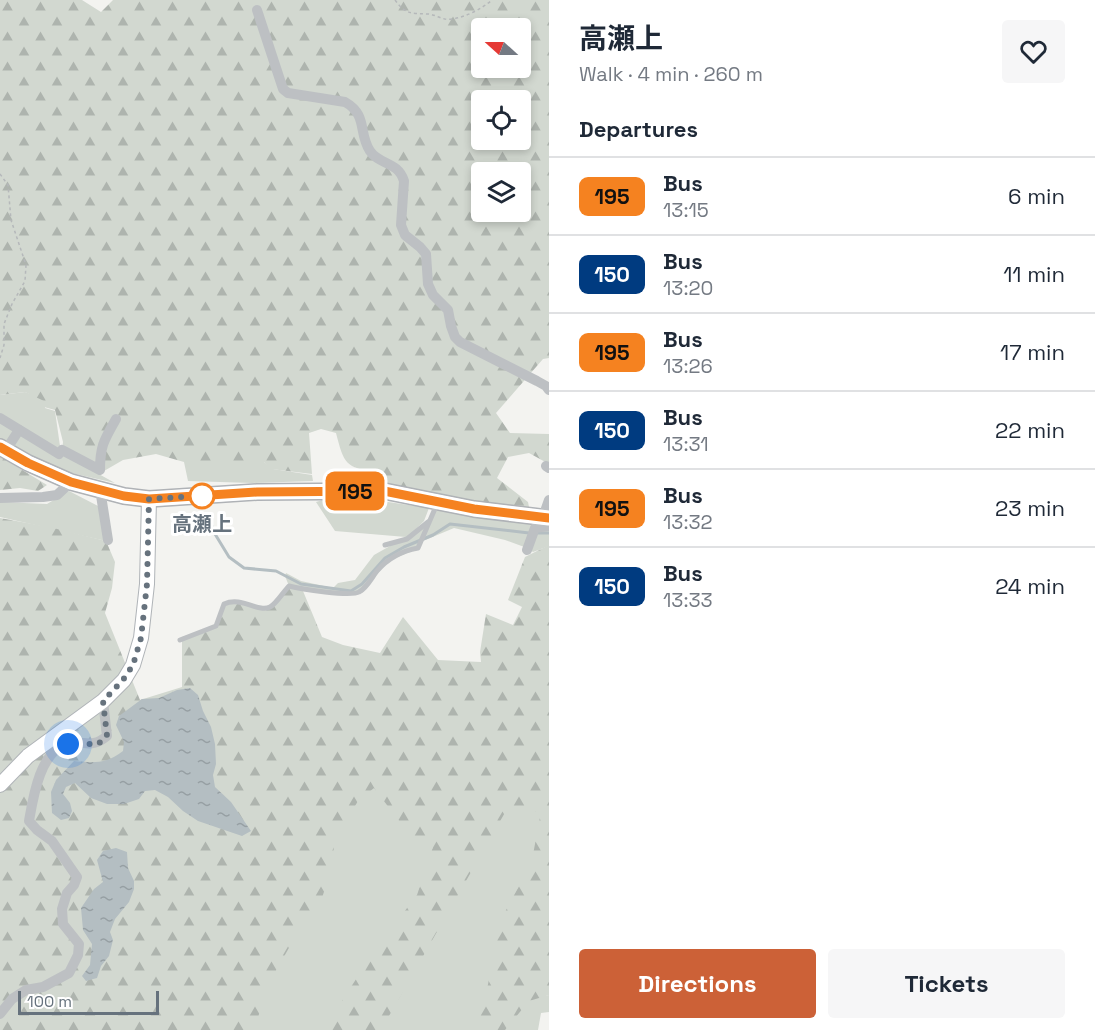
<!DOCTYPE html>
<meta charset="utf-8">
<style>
:root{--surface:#fff;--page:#f6f6f7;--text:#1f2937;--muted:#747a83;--line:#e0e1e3;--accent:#cc6137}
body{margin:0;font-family:"Space Grotesk","Noto Sans JP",sans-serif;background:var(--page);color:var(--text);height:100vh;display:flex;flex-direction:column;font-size:22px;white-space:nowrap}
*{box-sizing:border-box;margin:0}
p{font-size:20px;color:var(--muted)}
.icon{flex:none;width:33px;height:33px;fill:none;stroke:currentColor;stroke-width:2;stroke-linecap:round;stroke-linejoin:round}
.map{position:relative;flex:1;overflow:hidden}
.sheet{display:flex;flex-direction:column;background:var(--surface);width:546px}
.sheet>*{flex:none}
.badge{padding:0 12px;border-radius:9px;font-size:21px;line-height:39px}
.needle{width:39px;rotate:291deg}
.buttons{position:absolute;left:471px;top:18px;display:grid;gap:12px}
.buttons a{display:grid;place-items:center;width:60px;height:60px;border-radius:6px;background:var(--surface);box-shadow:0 3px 9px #0003;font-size:30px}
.scale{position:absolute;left:18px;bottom:15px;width:141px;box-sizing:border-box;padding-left:6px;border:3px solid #66727d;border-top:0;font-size:16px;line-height:21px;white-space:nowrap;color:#66727d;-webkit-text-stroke:4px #fff;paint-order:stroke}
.you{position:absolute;width:30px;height:30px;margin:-15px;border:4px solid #fff;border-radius:50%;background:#1a73e8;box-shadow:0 0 0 9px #1a73e833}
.map>.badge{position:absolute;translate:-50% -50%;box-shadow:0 0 0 3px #fff}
h2{padding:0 30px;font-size:22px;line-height:54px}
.round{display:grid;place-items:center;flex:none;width:63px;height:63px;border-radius:6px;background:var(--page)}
.overview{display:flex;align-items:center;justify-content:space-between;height:102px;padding:0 30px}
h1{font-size:28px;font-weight:700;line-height:45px}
.button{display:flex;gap:12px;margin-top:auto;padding:12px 30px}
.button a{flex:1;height:69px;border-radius:6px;background:var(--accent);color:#fff;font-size:24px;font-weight:700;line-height:69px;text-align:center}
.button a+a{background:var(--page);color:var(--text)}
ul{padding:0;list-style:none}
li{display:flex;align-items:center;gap:18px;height:78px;padding:0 30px;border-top:2px solid var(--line)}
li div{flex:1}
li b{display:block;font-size:22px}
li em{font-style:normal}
li .badge{min-width:66px;font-weight:700;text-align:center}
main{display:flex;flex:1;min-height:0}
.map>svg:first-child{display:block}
.grass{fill:#d2d8d0}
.forest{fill:url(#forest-firs);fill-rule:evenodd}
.water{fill:url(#water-ripples)}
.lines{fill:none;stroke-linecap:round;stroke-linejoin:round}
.stream{stroke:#b4bec2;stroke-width:3}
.secondary-casing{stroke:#b0b4b8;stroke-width:16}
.primary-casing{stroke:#afb2b6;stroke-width:18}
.path{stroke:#b5b8ba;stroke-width:1.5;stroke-dasharray:3 3;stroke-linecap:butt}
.lane{stroke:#bdc0c3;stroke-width:5}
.street{stroke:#bdc0c3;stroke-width:10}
.secondary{stroke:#fff;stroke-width:14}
.primary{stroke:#fff;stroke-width:15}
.line-casing{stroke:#fff;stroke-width:14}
.line{stroke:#f58220;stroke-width:9}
.walk{stroke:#66727d;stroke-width:6;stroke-dasharray:0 10.8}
.stop-dot{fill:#fff;stroke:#f58220;stroke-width:3}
.labels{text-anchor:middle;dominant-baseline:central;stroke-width:6;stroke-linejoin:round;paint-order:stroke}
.stop-label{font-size:20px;font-weight:bold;fill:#66727d;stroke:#fff}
</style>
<main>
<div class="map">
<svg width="549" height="1030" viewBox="0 0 549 1030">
<defs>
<pattern id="forest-firs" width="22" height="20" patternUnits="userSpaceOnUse" patternTransform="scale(1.5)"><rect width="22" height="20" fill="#d2d8d0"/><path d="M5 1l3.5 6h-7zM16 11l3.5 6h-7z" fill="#aeb4ae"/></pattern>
<pattern id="water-ripples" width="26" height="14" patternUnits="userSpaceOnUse" patternTransform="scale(1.5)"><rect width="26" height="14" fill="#b4bec2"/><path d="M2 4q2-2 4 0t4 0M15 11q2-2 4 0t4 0" fill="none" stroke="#969fa3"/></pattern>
</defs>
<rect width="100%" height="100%" fill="#f3f3f0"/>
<g class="grass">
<path d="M25,392l20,7v9l10,3 6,42 54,30 -48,-11 -37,-17 -30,-16v-44z"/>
<path d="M184,462h80l9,7 39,6 1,6 -61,2 -64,-2z"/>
<path d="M69,491l31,16 6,34 -106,-24v-15l47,2z"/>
<path d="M354,497l75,11 -5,13 -10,10 16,-11 6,-15 113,20v21l-16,6 -6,-4 -22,-8 -51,-12 -31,13 -6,8 -29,12 -26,32 -60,-4 -13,-3 -4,-10 1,-3 15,8 32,7 5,-5 17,-3 19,-25 32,-18 -71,-6 -19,-29 10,-3z"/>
<path d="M361,760l188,36v164l-5,36 5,-1v17l-8,1 -3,17h-331z"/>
</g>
<g class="forest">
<path d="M0,0h82l19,12 12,-12h436v358l-6,1 -47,54 14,20 39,1v30l-20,-11 -21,4 -11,21 31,24 1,5 -37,-2 -115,-21v-11c-32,-6 -33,-9 -41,-40l-15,-4 -12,4 3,41 -41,-5 -7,-7 -24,3 -56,-3 -28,-8 -33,6 -19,11 -42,-21 1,-8 -8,-32 -11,-3v-6l-19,-9 -25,3zM482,28h38v40h-38zM482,100h38v40h-38zM482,172h38v40h-38z"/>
<path d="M0,454l19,14 28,17 -9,6 -18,-3 -20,2z"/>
<path d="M0,518l49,9 57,14 9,21 -3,26 -7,25 35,87 42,-13v-50l34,-11 8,-22c15,-7 34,12 48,1 6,-5 11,-14 16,-20l15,6 19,46 21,8 37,8 23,-36 35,43 43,2 -1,-10 6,-38 27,11 9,-18 -14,-7 17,-43 24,-12v450l-20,6 -24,29h-30l10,-31 16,-79 31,-60 9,-48 -34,-3 -126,221h-58l52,-80 42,-55 16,-48 -24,-13 -35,-46 -16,13 -23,38 -4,31 -10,31 -31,45 -25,44 -10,40h-255z"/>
</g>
<g class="water">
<path d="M190,688l8,7 5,16 8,16 4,17 1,20 -3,11 2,12 16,15 20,29 -9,5 -44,-15 -15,-10 -15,-14 -13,-7 -10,1 -6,8 -15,5h-17l-16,-6 -16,-15 -9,4 -3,7 7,9 2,8 -3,7 -8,2 -9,-7 -1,-21 5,-12 18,-19c20,2 32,3 49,-10l1,-9 -8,-17 3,-9 23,-17 17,-1 18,-8z"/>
<path d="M116,848l11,4 1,16 6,13v8l-5,13 -14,17 -5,13 3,8 -4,16 -8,10 -4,12 -11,3 -4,-5 8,-11 2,-21 -9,-14 -2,-22 13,-19 9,-7 -6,-22 6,-9z"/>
</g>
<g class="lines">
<g class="stream">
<path d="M208,516l7,18 14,23 15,11 32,3 25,13 50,7 11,-7 23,-26 19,-11 29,-12 17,-11 79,9"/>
<path d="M535,533h14"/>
</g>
<defs>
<path id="secondary" d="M0,785l28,-29 75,-55 21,-21 9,-15 8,-27 6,-54 2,-85"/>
<path id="primary" d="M0,447l28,16 43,19 53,14 25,3 108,-7 127,-1 90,18 75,9"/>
</defs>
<use href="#secondary" class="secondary-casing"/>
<use href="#primary" class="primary-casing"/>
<g class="path">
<path d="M395,0c11,15 16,13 32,14 7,0 12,4 18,5 14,2 37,-10 47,-19"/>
<path d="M0,174l8,11 3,35 15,45 -1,16 -13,23 -8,20v21l-4,13"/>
</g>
<g class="lane">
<path d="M385,545l22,-6 21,-17"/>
<path d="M180,640l36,-14 8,-22c18,-8 34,9 46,3 6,-3 14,-16 19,-21 11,3 62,11 70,6 8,-4 13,-15 18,-21 11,-13 25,-20 41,-23l19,-44"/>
</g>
<g class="street">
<path d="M257,10l26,79 5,4 57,9c23,13 13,31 25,49 9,14 28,10 34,30l-3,44 4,10 15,12 6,7 2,30 5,11 15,15 3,16 4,11 5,5 77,39 9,5 3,4"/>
<path d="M0,418l59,36 3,-4 38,20c0,-24 4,-30 16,-51"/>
<path d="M6,450l13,-20"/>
<path d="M546,466l3,2"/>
<path d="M100,489l8,51"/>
<path d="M0,498l43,-1 14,-2 14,-13"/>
<path d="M543,517l6,-17"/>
<path d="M527,550l8,-22 14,-2"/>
<path d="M0,1014l12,-15 14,-9 17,-3 26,-14 9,-18 1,-11 -16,-20 -1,-15 5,-16 7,-8 3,-8 -25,-36 -15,-11 -8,-9c4,-23 11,-70 38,-77 17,-5 23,6 40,-8l-4,-35"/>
</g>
<use href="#secondary" class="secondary"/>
<use href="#primary" class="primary"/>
</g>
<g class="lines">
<defs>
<path id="line" d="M0,447l28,16 43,19 53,14 25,3 108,-7 127,-1 90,18 75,9"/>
</defs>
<use href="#line" class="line-casing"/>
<use href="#line" class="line"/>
<path class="walk" d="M68,744h30l9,-8 -4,-35 20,-21 10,-15 8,-27 6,-54 2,-85 63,-4 -10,1"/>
</g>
<circle class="stop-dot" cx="202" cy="496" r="12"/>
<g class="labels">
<g class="stop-label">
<text x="202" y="524">高瀬上</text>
</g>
</g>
</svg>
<div class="buttons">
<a><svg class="needle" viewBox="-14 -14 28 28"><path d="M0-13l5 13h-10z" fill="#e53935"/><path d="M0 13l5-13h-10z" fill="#747a83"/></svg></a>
<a><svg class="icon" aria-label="locate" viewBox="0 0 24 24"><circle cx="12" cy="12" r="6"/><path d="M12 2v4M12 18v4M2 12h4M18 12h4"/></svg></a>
<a><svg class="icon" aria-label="layers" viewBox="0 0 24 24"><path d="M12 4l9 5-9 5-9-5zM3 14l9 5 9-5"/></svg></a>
</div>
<div class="scale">100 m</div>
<div class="you" style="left:68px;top:744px"></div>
<b class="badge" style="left:355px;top:491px;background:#f58220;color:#111">195</b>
</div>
<section class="sheet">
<div class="overview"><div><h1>高瀬上</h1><p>Walk · 4 min · 260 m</p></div><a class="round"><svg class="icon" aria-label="heart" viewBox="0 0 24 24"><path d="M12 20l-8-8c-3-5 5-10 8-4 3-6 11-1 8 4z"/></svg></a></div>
<h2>Departures</h2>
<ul>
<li><span class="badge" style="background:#f58220;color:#111">195</span><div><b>Bus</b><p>13:15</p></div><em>6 min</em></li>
<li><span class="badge" style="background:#003b80;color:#fff">150</span><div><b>Bus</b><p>13:20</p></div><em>11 min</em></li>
<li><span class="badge" style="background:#f58220;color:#111">195</span><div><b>Bus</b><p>13:26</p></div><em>17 min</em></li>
<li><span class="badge" style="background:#003b80;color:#fff">150</span><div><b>Bus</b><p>13:31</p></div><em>22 min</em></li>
<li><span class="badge" style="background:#f58220;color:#111">195</span><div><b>Bus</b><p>13:32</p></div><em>23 min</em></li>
<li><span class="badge" style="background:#003b80;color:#fff">150</span><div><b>Bus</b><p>13:33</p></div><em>24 min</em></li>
</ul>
<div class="button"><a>Directions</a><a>Tickets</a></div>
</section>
</main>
